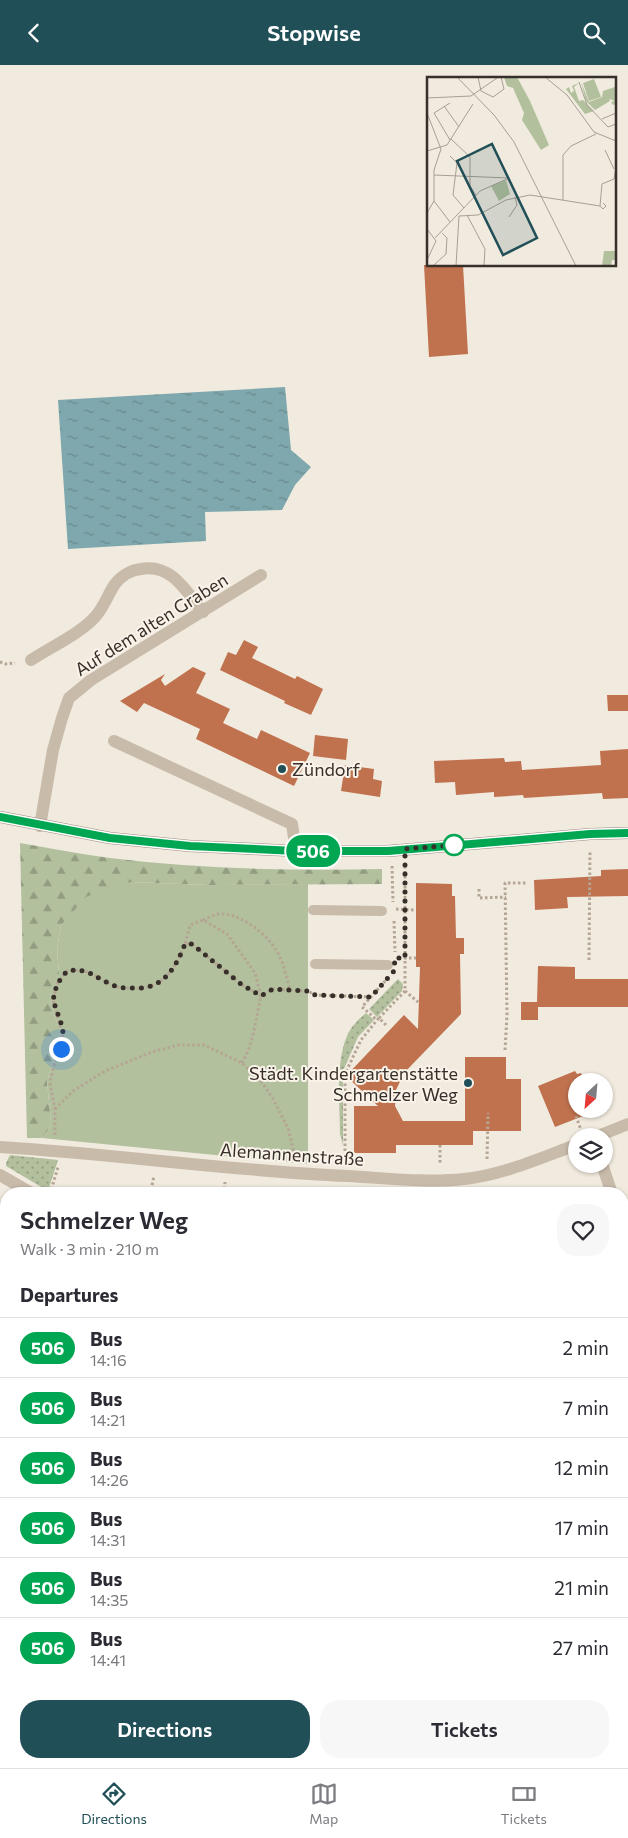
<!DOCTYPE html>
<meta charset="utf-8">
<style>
:root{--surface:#fff;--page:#f7f7f7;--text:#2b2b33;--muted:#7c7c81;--line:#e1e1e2;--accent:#214f57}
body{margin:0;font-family:Commissioner,sans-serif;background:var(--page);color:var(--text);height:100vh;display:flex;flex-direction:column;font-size:19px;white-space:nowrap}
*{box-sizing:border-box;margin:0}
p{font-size:16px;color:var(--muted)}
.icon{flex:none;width:28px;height:28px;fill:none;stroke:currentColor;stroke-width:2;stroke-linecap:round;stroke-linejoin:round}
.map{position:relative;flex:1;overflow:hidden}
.sheet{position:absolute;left:0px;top:1122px;width:629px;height:581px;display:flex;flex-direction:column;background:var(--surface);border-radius:20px 20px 0 0;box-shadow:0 1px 4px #0004}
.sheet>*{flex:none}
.badge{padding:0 10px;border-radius:16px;font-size:18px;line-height:32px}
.needle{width:32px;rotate:206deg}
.fabs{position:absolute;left:568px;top:1008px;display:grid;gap:10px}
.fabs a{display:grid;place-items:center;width:45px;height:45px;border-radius:50%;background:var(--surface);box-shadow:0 1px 4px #0004;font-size:25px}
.you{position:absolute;width:25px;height:25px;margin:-12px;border:4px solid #fff;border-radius:50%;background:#1a73e8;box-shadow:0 0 0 8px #1a73e833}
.map>.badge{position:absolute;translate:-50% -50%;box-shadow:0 0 0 2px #fff}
h2{padding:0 20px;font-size:19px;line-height:45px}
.round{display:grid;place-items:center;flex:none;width:52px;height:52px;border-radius:20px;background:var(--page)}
.headline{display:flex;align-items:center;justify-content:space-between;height:85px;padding:0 20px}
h1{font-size:24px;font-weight:600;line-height:38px}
.primary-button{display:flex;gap:10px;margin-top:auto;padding:10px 20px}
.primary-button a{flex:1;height:58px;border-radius:20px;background:var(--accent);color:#fff;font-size:20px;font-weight:600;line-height:58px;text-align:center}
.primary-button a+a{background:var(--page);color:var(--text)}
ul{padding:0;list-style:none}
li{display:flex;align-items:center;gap:15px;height:60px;padding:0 20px;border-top:1px solid var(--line)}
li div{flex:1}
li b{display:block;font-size:19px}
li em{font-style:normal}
li .badge{min-width:55px;font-weight:700;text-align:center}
header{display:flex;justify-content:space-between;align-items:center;height:65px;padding:0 20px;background:var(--accent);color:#fff;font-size:22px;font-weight:600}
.dock{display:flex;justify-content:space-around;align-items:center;height:70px;border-top:1px solid var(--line);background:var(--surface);font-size:14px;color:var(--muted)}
.dock a{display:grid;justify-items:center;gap:2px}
.dock .current{color:var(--accent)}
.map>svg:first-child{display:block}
.grass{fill:url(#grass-dots)}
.forest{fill:url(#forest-firs)}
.park{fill:#b2c09e}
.water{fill:url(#water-ripples)}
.building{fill:#c0714d}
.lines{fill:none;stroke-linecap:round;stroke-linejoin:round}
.path{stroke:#b5a594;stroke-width:3;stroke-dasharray:2.5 2.5;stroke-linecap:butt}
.lane{stroke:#c9bbaa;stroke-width:10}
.street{stroke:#c9bbaa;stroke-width:12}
.secondary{stroke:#9d8a7c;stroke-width:12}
.line-casing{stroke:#fff;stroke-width:11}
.line{stroke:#00a651;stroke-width:8}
.walk{stroke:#372f29;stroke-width:5;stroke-dasharray:0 9}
.poi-dot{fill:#214f57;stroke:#f9f3ea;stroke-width:2}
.stop-dot{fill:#fff;stroke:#00a651;stroke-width:2.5}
.labels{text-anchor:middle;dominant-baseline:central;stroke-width:4;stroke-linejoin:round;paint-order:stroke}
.street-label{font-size:18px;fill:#372f29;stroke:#f9f3ea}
.poi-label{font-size:18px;fill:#372f29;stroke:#f9f3ea;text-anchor:start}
.inset-road{fill:none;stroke:#a79f96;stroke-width:1}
.view{fill:#214f57;fill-opacity:0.15;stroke:#214f57;stroke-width:2.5}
.inset-edge{fill:none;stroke:#372f29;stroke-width:2.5}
</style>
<header><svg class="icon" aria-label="back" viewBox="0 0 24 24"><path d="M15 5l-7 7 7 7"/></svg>Stopwise<svg class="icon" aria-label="search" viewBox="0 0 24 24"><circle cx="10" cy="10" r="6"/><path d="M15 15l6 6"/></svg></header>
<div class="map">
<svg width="628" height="1703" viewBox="0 0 628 1703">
<defs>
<pattern id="grass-dots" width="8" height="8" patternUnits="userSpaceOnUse" patternTransform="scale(1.25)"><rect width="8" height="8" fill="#b2c09e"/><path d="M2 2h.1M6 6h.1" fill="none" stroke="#929c81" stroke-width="1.8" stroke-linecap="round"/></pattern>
<pattern id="forest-firs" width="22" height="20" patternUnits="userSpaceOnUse" patternTransform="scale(1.25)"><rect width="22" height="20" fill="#b2c09e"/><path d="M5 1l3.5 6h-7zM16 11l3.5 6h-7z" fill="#929c81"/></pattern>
<pattern id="water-ripples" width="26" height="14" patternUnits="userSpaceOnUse" patternTransform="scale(1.25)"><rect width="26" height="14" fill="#7ea8ad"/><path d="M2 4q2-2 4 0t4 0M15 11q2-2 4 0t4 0" fill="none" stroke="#68898d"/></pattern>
</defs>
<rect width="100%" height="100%" fill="#f1eade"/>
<g class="grass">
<path d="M398,914l5,5 -1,7 -25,26 -8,-8z"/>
<path d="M366,948l8,7 -16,17 -15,34v74l-3,-11c0,-30 -6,-82 12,-107 4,-5 9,-10 14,-14z"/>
<path d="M10,1090l48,5 -10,31 -42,-25v-3z"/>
</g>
<path class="forest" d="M20,778c30,5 60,11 90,15 90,11 181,13 272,11v15l-174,1 -77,-3 -70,43 -4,24 2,25 -8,17 -1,9 11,35 -1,8 -13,38 4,41 -2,7 -7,9h-15z"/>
<path class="park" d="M131,817l77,3 100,-1v280l-266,-26 7,-9 2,-7 -4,-41 13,-38 1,-8 -11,-35 1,-9 8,-18 -2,-24 4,-24 25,-28 19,-8z"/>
<path class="water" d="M285,322l6,63 20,17 -16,18 -13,25 -77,2 1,29 -138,8 -10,-149z"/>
<g class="building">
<path d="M424,200h39l5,89 -39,3z"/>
<path d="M244,575l14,7 -6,11 43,21 2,-3 26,13 -12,26 -27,-12 1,-2 -65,-31 8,-18 8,3z"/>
<path d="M193,602l13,6 -10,20 34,16 -7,14 34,16 4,-9 49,23 -16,33 -98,-47 4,-10 -56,-26 -7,9 -17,-11 45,-27 -4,6 4,6z"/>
<path d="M607,630h21v16h-20z"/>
<path d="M315,670l33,4 -2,21 -33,-4z"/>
<path d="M628,684v49l-25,1 -1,-6 -78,5 -1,-3 -29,2v-5l-38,3 -1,-13 -20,1 -1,-22 70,-3 1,4 16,-1 1,9 79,-5 -1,-14z"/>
<path d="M345,700l29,4 -1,10 9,2 -2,16 -39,-6z"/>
<path d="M628,804v27l-61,1 1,11 -33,2 -1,-30 67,-4v-6z"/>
<path d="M416,818l36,1v12h3l1,42h8v16h-4l1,60 -57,59 -8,17 -1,16 8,15h62v-64h41v22h15v52h-48v14h-77v8h-42v-47h24l-32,-30 58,-61 14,14 2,-62h-4z"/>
<path d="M538,901l37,1v12h53v28h-90v13h-17v-18h16z"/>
<path d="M575,1006l2,3 4,-1 3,8h-8v28h19l1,2 -41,16 -17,-41z"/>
</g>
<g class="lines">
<g class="path">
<path d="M0,597l6,2 9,-1"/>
<path d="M392,801l1,36"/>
<path d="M405,801v125l13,11"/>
<path d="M479,824v9l27,-1"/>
<path d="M396,844l18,1"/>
<path d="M203,855c4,-2 10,-5 15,-6 21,-2 48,19 58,36 8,12 10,27 14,40l-17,-1 -12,7 -20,-12 -49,-40h-7l5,-19 13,-5 24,14 28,39 6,23 -8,39 -4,14 -7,14"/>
<path d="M394,856l1,31"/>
<path d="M404,893h12"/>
<path d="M589,895l1,-110"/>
<path d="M290,925l18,1 7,4 56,2"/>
<path d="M379,953l26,-27"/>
<path d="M386,960l-7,-7 -2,2 -15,-13 24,-27"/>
<path d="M505,985l2,-35 -2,-132h21"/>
<path d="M55,1044l18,-18 32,-20 47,-19 26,-7h26l38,18 19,18 12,18 15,29 7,29"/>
<path d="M576,1051l5,14"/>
<path d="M55,1070v-26l-5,-26 3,-14 10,-31 -10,-38 4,-16 10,-13c24,-4 30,9 51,16 4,1 10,1 15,1 30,2 42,-19 52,-44"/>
<path d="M440,1080v20"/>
<path d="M487,1094l1,-46"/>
<path d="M345,1096v-87l16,-34 16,-20"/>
<path d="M151,1125l3,-14"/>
<path d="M50,1129l8,-27"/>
<path d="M224,1129l1,-12"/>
</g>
<g class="lane">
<path d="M313,845l69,1"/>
<path d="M315,899l73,1"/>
</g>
<g class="street">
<path d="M31,595c18,-12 50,-27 64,-43 9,-10 13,-23 20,-33 6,-8 16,-14 26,-15 30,-6 45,22 62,43"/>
<path d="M114,676l178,83 4,27"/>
<path d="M40,761l13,-76 9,-32 7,-20 22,-18 170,-105"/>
<path d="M598,1071l30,-12"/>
<path d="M0,1082c116,7 231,24 347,29 39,2 79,7 117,3 39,-4 76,-21 112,-34"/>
<path d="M602,1099l10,30"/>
<path d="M0,1110l33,19"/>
<path d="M622,1156l6,17"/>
<path d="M622,1248l6,-14"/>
<path d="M622,1389l6,3"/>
<path d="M405,1698v5"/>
</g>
<path class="secondary" d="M0,752l110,21 80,8 106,5h92l202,-17 38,-1"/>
</g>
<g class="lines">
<defs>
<path id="line" d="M0,752l110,21 80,8 106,5h92l202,-17 38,-1"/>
</defs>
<use href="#line" class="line-casing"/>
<use href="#line" class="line"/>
<path class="walk" d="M61,984l3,-11 -2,-12 -9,-26 4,-16 10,-13c24,-4 29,9 51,16 4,1 10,1 15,1 30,2 42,-19 52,-44h7l49,40 20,12 12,-7 35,2 7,4 56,2 23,-26 1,-13h10v-109l49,-4"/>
</g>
<g class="poi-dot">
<circle cx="282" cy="704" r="5"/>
<circle cx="468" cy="1018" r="5"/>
</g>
<circle class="stop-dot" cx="454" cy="780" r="10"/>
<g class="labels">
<g class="street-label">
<text transform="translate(151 559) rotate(-32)">Auf dem alten Graben</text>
<text transform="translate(292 1089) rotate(4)">Alemannenstraße</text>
</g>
<g class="poi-label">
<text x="292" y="704">Zündorf</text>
<text x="458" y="1008" text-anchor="end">Städt. Kindergartenstätte<tspan x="458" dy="21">Schmelzer Weg</tspan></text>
</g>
</g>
<g transform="translate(427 12)">
<rect width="189" height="189" fill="#f1eade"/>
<path d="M77,0h13l13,24 19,44 -8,5 -19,-30 2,-7 -11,-25 -6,-2zM154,5l8,20 13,-5 1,-6 12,-4 1,17 -3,1 -2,-3 4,-1 -6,-2 1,2 -15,9 -9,-9zM152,6l-5,4 5,14 4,-1 11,11 -9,3 -19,-25 3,-2 2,6 3,-2 -2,-5z" fill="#b2c09e"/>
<path d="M177,174h12v9h-4l-1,6h-9z" fill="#b2c09e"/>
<path d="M167,2l7,18 -12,4 -6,-18zM79,103l4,14 -11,7 -8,-15z" fill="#b2c09e"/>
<path class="inset-road" d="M30,0l37,38 20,27 62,124M51,0l3,14 12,6 11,-8 -3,-12M118,0l22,18 27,37 22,9M152,5l8,23 21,22 8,-3M0,21l44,-2 26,-18M23,26l-16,10 16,27M17,29l15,21M0,36l14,36 -7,21v31l-7,12M175,42l14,-6M24,62l19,18v29l6,9M178,73l9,19M0,74l20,-6 26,-41M23,79l7,7 -4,32 11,13M7,98l75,3M136,123v-45l8,-9 25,-12M7,124l16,21M176,126l3,3 -3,3 -3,-3 2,-22 12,-5 2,-11M40,138l18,34 -1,17M32,139l19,-1 28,-15 24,-5 70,11M82,140l8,-12 -2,-8M0,152l9,12 -9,19M8,161l45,-47 29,-13M7,188l12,-11 1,-16 -5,-5M29,189l3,-50"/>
<path class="view" d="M65,67l45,94 -34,17 -46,-94z"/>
<rect width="189" height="189" class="inset-edge"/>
</g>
</svg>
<div class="fabs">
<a><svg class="needle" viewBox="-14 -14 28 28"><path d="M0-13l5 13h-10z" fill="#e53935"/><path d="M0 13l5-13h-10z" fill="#7c7c81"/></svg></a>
<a><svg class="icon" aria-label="layers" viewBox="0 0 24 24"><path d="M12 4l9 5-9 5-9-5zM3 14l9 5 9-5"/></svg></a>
</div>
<div class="you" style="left:61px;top:984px"></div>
<b class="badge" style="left:313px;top:786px;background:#00a651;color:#fff">506</b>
<section class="sheet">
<div class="headline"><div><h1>Schmelzer Weg</h1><p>Walk · 3 min · 210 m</p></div><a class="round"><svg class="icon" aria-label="heart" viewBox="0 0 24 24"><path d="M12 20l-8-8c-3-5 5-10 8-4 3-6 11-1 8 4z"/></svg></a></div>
<h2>Departures</h2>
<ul>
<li><span class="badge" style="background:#00a651;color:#fff">506</span><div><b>Bus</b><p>14:16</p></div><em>2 min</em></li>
<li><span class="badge" style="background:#00a651;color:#fff">506</span><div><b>Bus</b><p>14:21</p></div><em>7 min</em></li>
<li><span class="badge" style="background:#00a651;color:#fff">506</span><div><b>Bus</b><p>14:26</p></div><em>12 min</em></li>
<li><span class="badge" style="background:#00a651;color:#fff">506</span><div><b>Bus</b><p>14:31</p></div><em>17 min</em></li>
<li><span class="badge" style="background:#00a651;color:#fff">506</span><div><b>Bus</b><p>14:35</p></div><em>21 min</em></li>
<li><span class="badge" style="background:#00a651;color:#fff">506</span><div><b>Bus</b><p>14:41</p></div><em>27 min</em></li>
</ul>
<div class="primary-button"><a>Directions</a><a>Tickets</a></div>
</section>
</div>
<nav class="dock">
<a class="current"><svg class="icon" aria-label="directions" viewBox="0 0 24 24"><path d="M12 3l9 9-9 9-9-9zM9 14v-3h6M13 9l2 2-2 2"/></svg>Directions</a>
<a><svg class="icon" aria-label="map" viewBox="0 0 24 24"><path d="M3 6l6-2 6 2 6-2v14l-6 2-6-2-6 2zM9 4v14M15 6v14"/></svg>Map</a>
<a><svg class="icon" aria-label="tickets" viewBox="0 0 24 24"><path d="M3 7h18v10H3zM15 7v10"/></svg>Tickets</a>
</nav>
